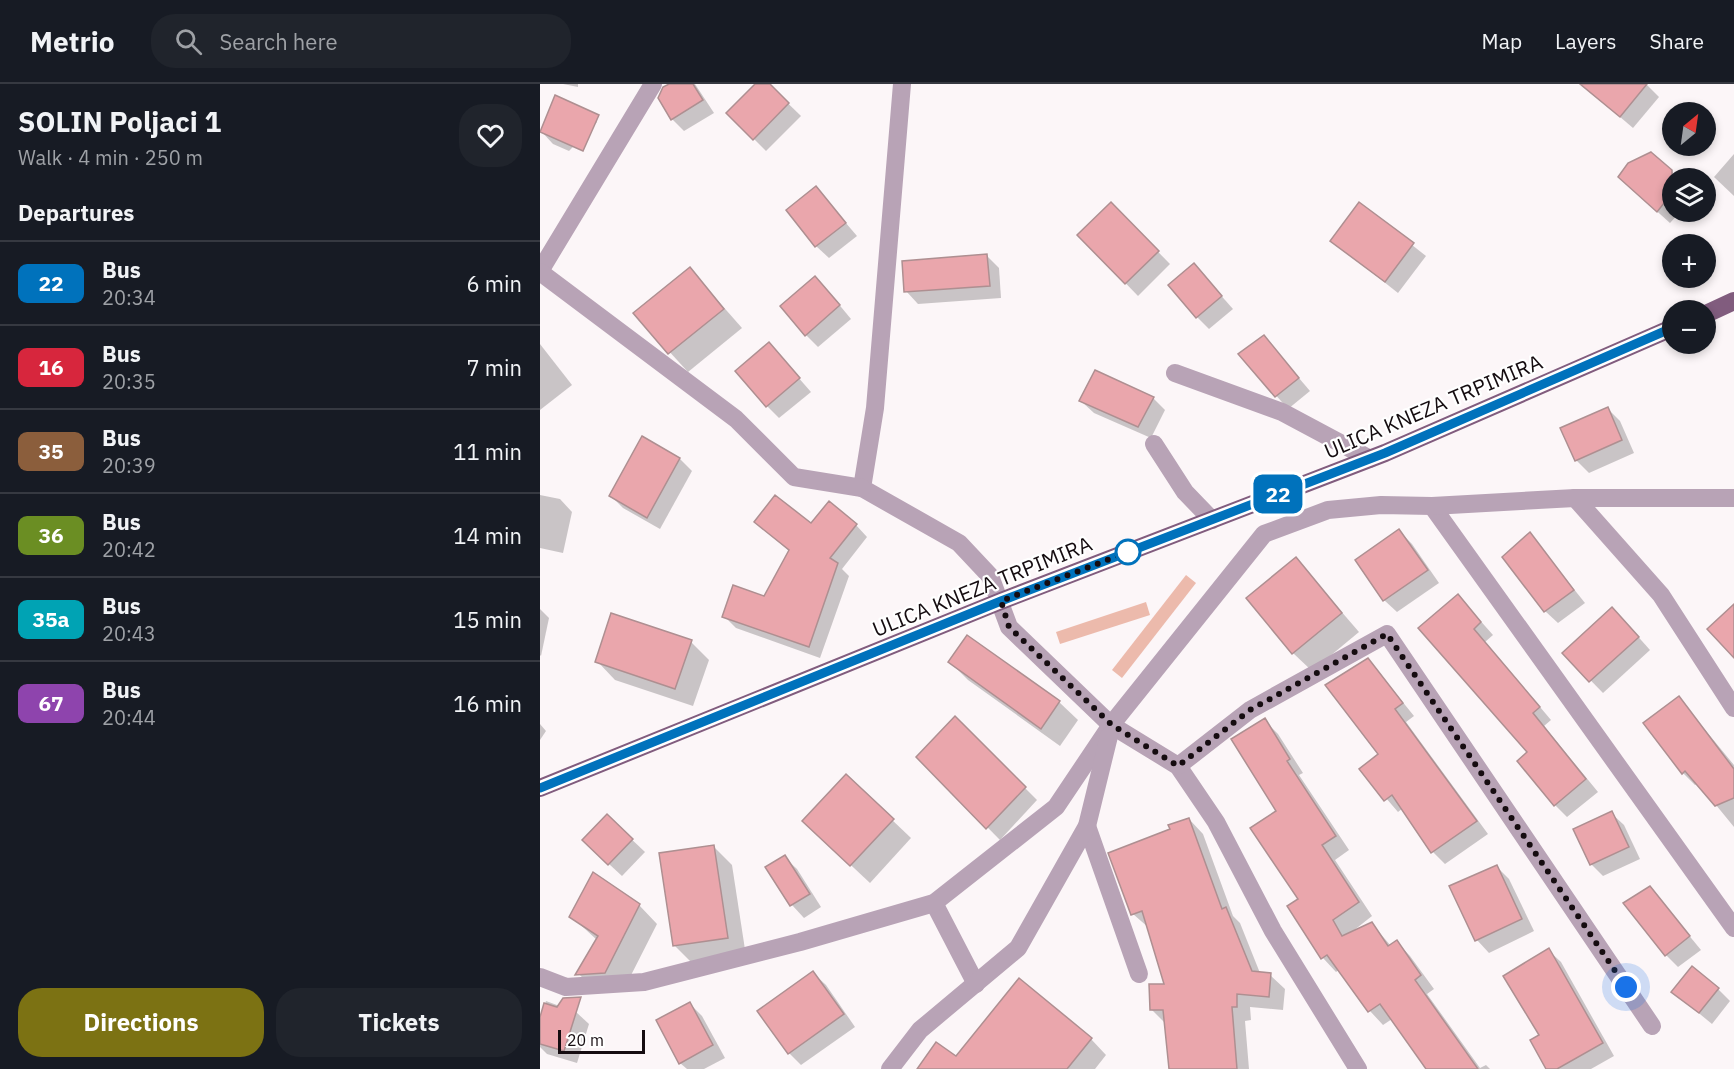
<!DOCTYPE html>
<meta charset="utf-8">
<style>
:root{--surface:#171b24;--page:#20242c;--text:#f1f3f6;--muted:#9ea1a6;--line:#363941;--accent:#7c7213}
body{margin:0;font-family:"IBM Plex Sans",sans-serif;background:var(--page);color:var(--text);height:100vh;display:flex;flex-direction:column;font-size:22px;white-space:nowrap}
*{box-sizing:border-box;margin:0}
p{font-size:20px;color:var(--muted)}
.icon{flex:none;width:33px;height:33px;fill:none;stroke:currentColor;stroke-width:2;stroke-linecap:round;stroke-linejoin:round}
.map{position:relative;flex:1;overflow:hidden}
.sheet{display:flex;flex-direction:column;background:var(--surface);width:540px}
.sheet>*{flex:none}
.badge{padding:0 12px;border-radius:9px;font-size:21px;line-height:39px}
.needle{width:39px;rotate:29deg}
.buttons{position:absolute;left:1122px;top:18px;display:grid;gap:12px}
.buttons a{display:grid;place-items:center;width:54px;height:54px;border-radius:50%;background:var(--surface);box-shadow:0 3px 9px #0003;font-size:30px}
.scale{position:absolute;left:18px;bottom:15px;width:87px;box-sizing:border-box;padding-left:6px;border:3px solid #150c10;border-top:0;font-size:16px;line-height:21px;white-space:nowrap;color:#150c10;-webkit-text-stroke:4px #fff;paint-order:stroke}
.you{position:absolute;width:30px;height:30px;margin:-15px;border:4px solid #fff;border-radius:50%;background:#1a73e8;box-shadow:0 0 0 9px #1a73e833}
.map>.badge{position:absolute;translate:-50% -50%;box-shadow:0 0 0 3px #fff}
h2{padding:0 18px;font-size:22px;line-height:54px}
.round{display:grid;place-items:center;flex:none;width:63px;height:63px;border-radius:24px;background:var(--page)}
.summary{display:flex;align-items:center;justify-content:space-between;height:102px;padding:0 18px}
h1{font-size:28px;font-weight:800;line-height:45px}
.primary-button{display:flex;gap:12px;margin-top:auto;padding:12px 18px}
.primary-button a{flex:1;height:69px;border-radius:24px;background:var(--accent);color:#fff;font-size:24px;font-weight:800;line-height:69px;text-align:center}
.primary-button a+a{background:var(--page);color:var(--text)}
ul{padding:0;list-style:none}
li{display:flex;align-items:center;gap:18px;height:84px;padding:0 18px;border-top:2px solid var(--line)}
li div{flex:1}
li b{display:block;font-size:22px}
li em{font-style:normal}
li .badge{min-width:66px;font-weight:700;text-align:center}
header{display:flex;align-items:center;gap:36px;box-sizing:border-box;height:84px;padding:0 30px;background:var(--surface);border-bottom:2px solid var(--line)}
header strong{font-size:28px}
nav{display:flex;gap:33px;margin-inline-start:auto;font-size:21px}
.search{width:420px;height:54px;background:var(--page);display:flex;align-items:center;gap:15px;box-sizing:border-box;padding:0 21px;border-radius:24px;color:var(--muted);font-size:22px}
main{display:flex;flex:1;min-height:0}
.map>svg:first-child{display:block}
.green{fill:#ecbaac}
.shadow{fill:#0003}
.building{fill:#eaa6ac;stroke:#ae8f91;stroke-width:1.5}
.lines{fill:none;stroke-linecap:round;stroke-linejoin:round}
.minor{stroke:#b8a3b6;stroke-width:18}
.major{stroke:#815c7e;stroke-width:18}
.line-casing{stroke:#fff;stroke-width:14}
.line{stroke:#0072bc;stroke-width:9}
.walk{stroke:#150c10;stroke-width:6;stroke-dasharray:0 10.8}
.stop-dot{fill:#fff;stroke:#0072bc;stroke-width:3}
.labels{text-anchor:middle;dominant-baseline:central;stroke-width:4.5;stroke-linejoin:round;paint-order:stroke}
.street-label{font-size:21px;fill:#150c10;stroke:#fff}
</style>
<header>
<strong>Metrio</strong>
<div class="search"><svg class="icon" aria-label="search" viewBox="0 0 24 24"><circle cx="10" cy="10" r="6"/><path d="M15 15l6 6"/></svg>Search here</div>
<nav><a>Map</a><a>Layers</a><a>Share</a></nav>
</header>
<main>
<section class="sheet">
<div class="summary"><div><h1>SOLIN Poljaci 1</h1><p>Walk · 4 min · 250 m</p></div><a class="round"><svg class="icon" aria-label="heart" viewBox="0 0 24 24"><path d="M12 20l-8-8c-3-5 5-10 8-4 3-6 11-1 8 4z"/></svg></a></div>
<h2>Departures</h2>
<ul>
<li><span class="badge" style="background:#0072bc;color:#fff">22</span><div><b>Bus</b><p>20:34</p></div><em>6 min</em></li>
<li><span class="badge" style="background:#d7263d;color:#fff">16</span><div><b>Bus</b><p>20:35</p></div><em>7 min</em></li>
<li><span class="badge" style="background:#8b5e3c;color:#fff">35</span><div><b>Bus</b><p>20:39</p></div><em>11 min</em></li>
<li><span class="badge" style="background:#6b8e23;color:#fff">36</span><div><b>Bus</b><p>20:42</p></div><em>14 min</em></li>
<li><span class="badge" style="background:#00a3b4;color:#fff">35a</span><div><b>Bus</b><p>20:43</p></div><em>15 min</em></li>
<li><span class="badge" style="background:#8e44ad;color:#fff">67</span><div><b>Bus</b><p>20:44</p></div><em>16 min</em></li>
</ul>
<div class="primary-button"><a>Directions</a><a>Tickets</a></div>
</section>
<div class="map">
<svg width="1194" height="985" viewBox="0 0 1194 985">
<rect width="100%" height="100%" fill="#fcf6f8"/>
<g class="green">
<path d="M646,491l10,8 -74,95 -10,-8z"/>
<path d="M606,518l4,13 -90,29 -4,-12z"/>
</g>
<g class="shadow">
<path d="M23,0h15v3z"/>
<path d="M132,0h23l19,29 -30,18 -12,-12z"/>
<path d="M217,0h11l33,32 -35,35 -38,-38z"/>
<path d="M1059,0h47l13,13 -26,31 -41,-35z"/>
<path d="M45,26l12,12 -28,29 -16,-7 -12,-13z"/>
<path d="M1111,69l28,25h-7v34h8l-10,11 -38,-34z"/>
<path d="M1194,70v42l-20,-19z"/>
<path d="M276,104l41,48 -28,22 -13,-12z"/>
<path d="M571,120l59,60 -32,32 -59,-61z"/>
<path d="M820,120l66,52 -28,37 -66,-52z"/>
<path d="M447,172l12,12 2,30 -83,6 -12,-13z"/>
<path d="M654,181l39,44 -24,20 -12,-12z"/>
<path d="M150,185l52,59 -54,44 -53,-58z"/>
<path d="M287,206l24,29 -33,28 -12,-12z"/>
<path d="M724,253l46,54 -22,18 -48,-55z"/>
<path d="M0,260l32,41 -32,25z"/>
<path d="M229,260l42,48 -32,26 -12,-12z"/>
<path d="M613,314l12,12 -14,28 -57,-25 -13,-12z"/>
<path d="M1067,324l13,13 14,32 -45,20 -13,-13z"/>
<path d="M103,354l37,21 12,12 -32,58 -37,-21 -12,-12z"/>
<path d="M0,411l20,4 12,13 -9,41 -23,-5z"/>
<path d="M216,438l100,3 11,12 -25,32 7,7 -29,82 -84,-30 -12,-12 41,-18 25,-46z"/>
<path d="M859,447l13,13 27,39 -42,29 -13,-12 -27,-39z"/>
<path d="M990,450l55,69 -27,20 -13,-12z"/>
<path d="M756,475l63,73 -47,39 -19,-18z"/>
<path d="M0,525l9,9 -8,38 -1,-1z"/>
<path d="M930,525l23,26 -8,7 66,78 -7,6 54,66 -31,25 -12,-12 -26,-52 -109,-125z"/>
<path d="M1085,538l25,28 -47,43 -39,-40z"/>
<path d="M151,558l18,18 -16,46 -78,-26 -18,-19z"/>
<path d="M828,575l46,57 -8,6 82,112 -43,30 -12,-12 -30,-44 -5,4 -37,-43 19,-14z"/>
<path d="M410,578l109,40 19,18 -18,26 -92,-66z"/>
<path d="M1139,614l55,67v62l-36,-44 -3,2 -12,-12z"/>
<path d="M415,634l82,82 -37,40 -82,-83z"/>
<path d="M724,636l14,14 25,39 -4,2 50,75 -14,10 37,56 -24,19 24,-11 19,22 6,-4 13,14 24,33 -7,5 53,74 6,-3 4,4h-62l-36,-50 -9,6 -13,-14 -30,-42 -4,3 -13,-14 -23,-58 -22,-88z"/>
<path d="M0,640l6,7 -6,9z"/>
<path d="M306,692l65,62 -41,45 -47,-44z"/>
<path d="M1071,729l13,12 16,34 -37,17 -12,-12z"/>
<path d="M67,732l38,36 -23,24 -26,-24z"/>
<path d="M649,735l14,15 30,82 7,7 20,50 10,2 15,14 -2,21 -33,-3 1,13 -6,1 4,48h-79l-4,-45 -14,-14 14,-25 -17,-57 -16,-14 39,-84z"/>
<path d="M173,762l19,19 14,91 -53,8 -18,-18z"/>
<path d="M244,773l13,12 24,38 -17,11 -12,-13 -25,-37z"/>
<path d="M957,783l12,12 25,52 -45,22 -12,-13z"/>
<path d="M1110,804l51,62 -23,17 -12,-12z"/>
<path d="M99,821l18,19 -34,67 -27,1 -18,-19 19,-33 -26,-24z"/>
<path d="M1008,866l13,12 53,94 -23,13h-43l-7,-34z"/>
<path d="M273,889l13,12 29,42 -54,38 -12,-12z"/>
<path d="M1178,905l12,12 -18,23 -39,-32z"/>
<path d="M6,917l30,11 13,12 -12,39 -30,-9 -7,-7v-25z"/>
<path d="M150,920l12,12 23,42 -21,11h-17l-7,-6z"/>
<path d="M551,955l15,16 -11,14h-176l37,-11z"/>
</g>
<g class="building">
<path d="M129,0h24l10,16 -32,20 -13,-22 5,-11z"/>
<path d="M215,0h15l19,19 -36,37 -27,-27z"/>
<path d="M1040,0h67l-27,33z"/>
<path d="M15,11l44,20 -16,36 -43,-19z"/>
<path d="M1111,68l21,18v23l-15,19 -39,-35 10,-14z"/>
<path d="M276,102l30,37 -31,24 -29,-37z"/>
<path d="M571,118l48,49 -34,33 -48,-49z"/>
<path d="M819,118l55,41 -29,39 -55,-41z"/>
<path d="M447,170l3,32 -86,6 -2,-31z"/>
<path d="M654,179l28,33 -26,22 -28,-33z"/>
<path d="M150,183l34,42 -56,45 -35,-41z"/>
<path d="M275,192l25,29 -35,31 -25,-30z"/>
<path d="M724,251l35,43 -24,19 -37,-43z"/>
<path d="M229,258l31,36 -34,29 -31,-36z"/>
<path d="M555,286l59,27 -16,30 -59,-26z"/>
<path d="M1068,323l14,33 -47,21 -15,-33z"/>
<path d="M102,352l38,22 -33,60 -38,-22z"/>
<path d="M235,411l36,28 18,-22 28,23 -27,34 8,5 -29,84 -87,-30 11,-32 31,11 25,-46 -35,-28z"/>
<path d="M859,445l29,41 -45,31 -28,-41z"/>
<path d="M990,448l44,58 -30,22 -42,-55z"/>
<path d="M756,473l46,56 -50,41 -46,-56z"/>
<path d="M918,510l23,28 -7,7 66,78 -7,6 53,66 -32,27 -37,-45 10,-9 -109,-124z"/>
<path d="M1194,520v54l-27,-29z"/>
<path d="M1072,523l27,30 -50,45 -27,-29z"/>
<path d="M71,529l81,27 -17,49 -80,-27z"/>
<path d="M427,551l93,66 -19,28 -93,-67z"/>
<path d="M828,574l35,45 -8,6 82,112 -46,32 -39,-58 -8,6 -25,-32 19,-15 -53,-69z"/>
<path d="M1139,612l55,73v29l-19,8 -30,-35 -3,3 -39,-51z"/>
<path d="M415,632l71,71 -40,42 -70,-72z"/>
<path d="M725,634l25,41 -3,2 49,75 -14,9 37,57 -26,18 9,16 30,-14 16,24 9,-6 24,35 -6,5 63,89h-52l-46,-65 -12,8 -41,-57 -6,4 -34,-53 11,-7 -48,-71 26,-17 -45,-72z"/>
<path d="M306,690l48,45 -44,47 -48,-45z"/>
<path d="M1072,727l17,36 -39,18 -17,-36z"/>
<path d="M67,730l26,25 -25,26 -26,-25z"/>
<path d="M649,734l33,91 4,-2 26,64 19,2 -2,24 -32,-3v13h-5l5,62h-68l-6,-59h-13l-1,-26h15l-22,-73 -11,4 -23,-62 62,-24 -2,-4z"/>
<path d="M174,761l14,93 -55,8 -14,-93z"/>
<path d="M245,771l25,39 -20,12 -25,-39z"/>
<path d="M957,781l25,54 -47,22 -26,-55z"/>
<path d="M53,788l47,32 -35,69 -30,2 23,-39 -29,-19z"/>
<path d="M1110,802l40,50 -25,20 -42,-53z"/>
<path d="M1009,864l54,95 -46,26h-11l-16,-29 9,-5 -36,-59z"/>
<path d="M1152,882l27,22 -20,25 -28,-21z"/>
<path d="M273,887l31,43 -56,40 -31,-43z"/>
<path d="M479,894l73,60 -25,31h-150l19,-27 20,14z"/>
<path d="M41,913l-17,54 -24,-7v-27l4,-14 13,4 6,-9z"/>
<path d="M150,918l23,43 -34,19 -23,-44z"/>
</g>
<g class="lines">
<g class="minor">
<path d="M362,0l-27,324 -13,80 97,55 31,33 19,51 102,98 67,41 38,56 57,109 85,138"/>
<path d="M0,187l113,-187"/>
<path d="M0,188l196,147 58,58 68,11"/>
<path d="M635,289l107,39 88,47"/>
<path d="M614,360l31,48 27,28"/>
<path d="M1035,414l86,97 73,113"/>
<path d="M892,422l302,422"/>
<path d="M638,682l72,-56 137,-76 265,392"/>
<path d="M547,742l52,148"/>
<path d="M394,819l42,81"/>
<path d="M0,893l26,10 78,-5 156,-40 134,-39 122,-96 55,-82 153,-191 64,-24 53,-5 51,1 143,-8h159"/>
<path d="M350,985l30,-39 98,-82 69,-122 22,-90"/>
</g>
<g class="major">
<path d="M1166,230l28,-13"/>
<path d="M0,704l461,-187 384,-148 287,-125"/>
</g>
</g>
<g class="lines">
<defs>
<path id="line" d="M0,704l461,-187 384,-148 287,-125"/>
</defs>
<use href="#line" class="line-casing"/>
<use href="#line" class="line"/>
<path class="walk" d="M588,468l5,-2 -132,51 8,26 103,98 66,41 72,-56 137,-76 239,353"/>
</g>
<circle class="stop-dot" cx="588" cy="468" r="12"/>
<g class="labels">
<g class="street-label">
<text transform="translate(893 322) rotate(-23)">ULICA KNEZA TRPIMIRA</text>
<text transform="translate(442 502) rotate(-22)">ULICA KNEZA TRPIMIRA</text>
</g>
</g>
</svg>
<div class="buttons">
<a><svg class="needle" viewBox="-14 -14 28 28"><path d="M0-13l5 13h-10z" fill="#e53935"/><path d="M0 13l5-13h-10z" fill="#9ea1a6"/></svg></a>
<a><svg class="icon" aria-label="layers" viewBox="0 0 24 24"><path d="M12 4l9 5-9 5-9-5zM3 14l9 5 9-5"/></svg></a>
<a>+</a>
<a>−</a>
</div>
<div class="scale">20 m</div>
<div class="you" style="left:1086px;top:903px"></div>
<b class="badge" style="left:738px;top:410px;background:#0072bc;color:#fff">22</b>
</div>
</main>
